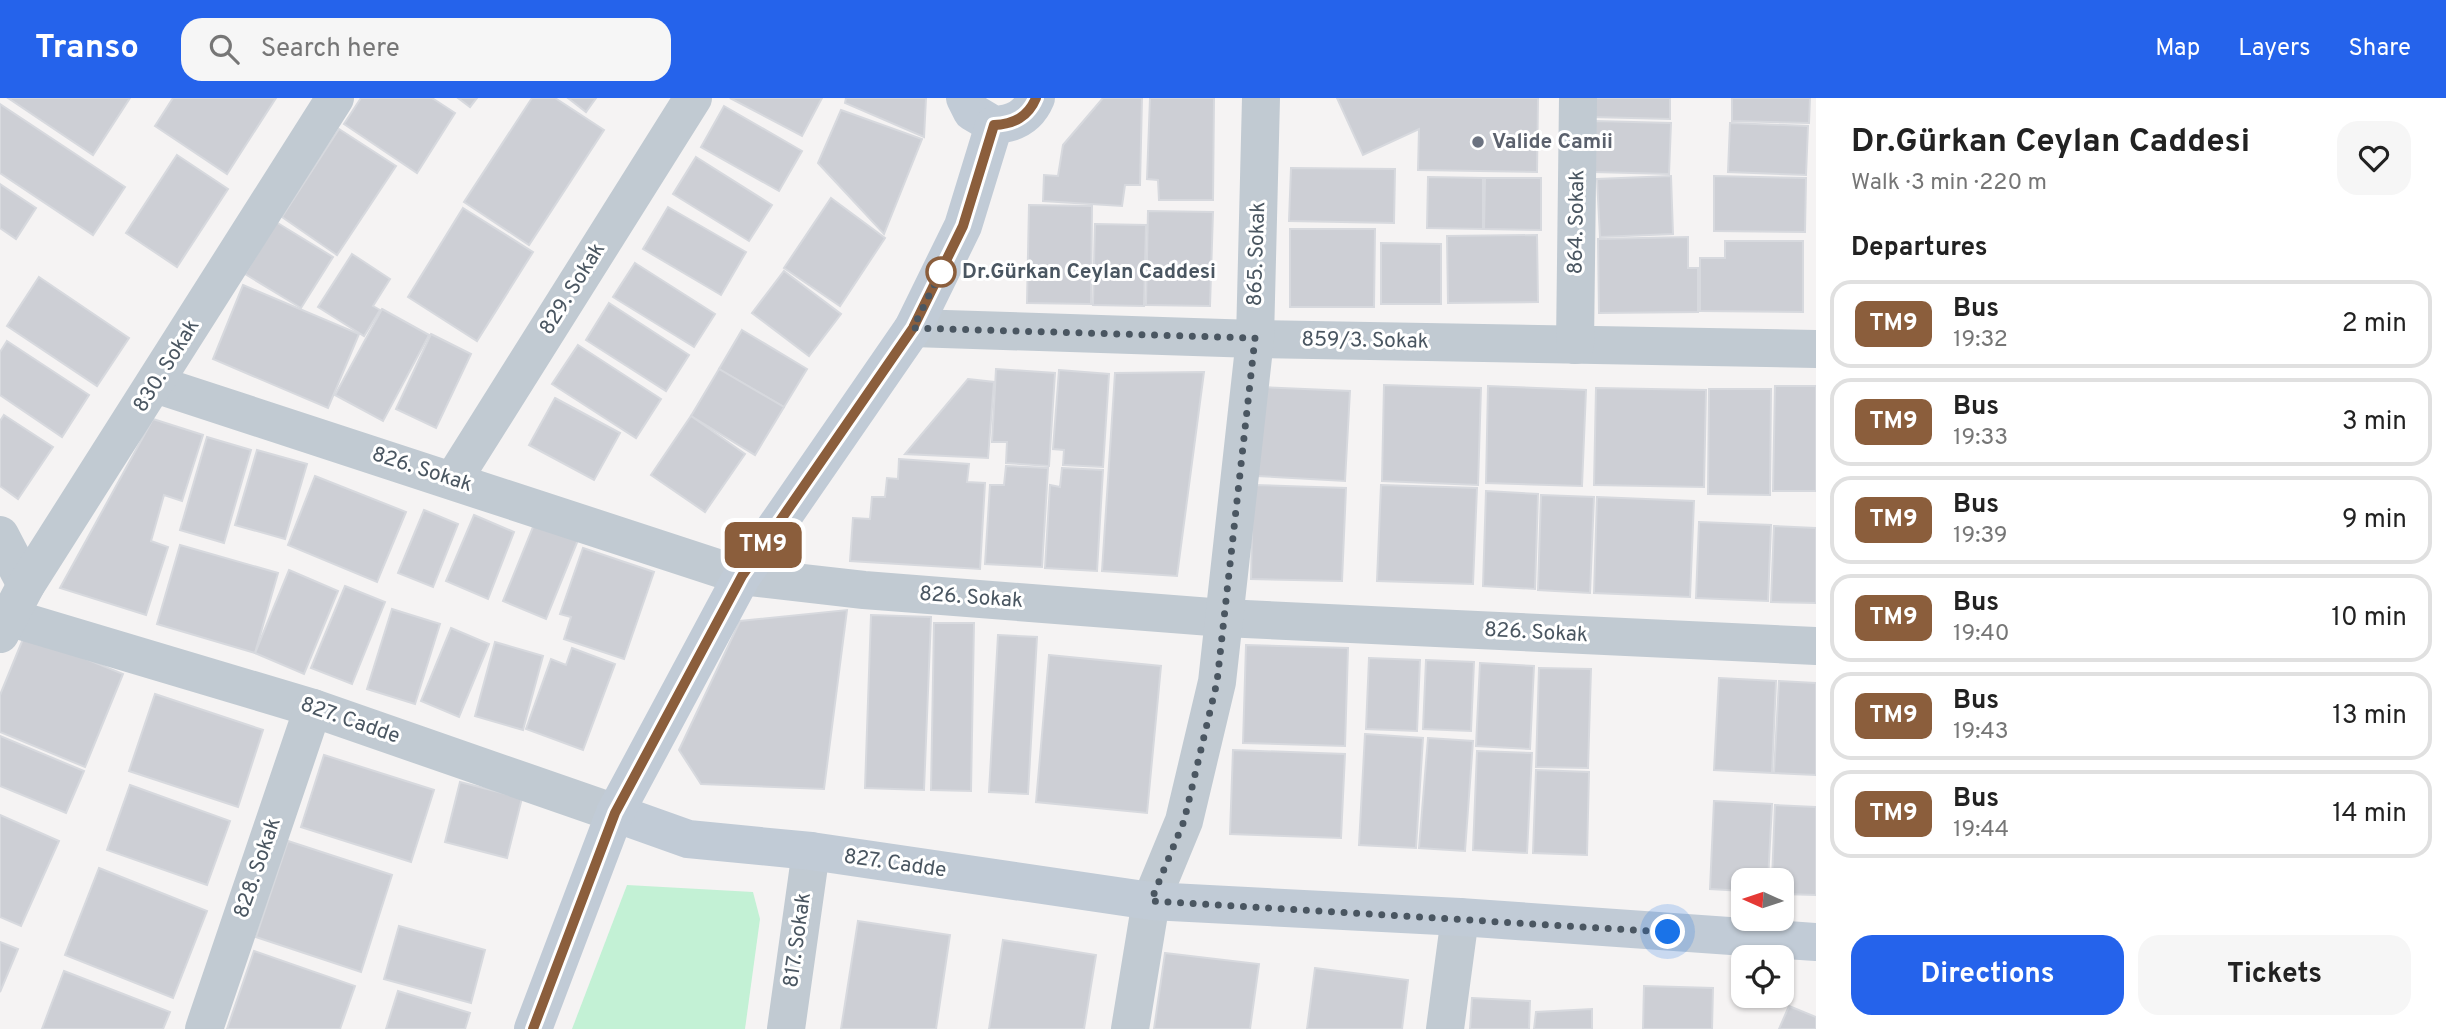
<!DOCTYPE html>
<meta charset="utf-8">
<style>
:root{--surface:#fff;--page:#f6f6f6;--text:#222;--muted:#767676;--line:#e0e0e0;--accent:#2563eb}
body{margin:0;font-family:Overpass,sans-serif;background:var(--page);color:var(--text);height:100vh;display:flex;flex-direction:column;font-size:26px;white-space:nowrap}
*{box-sizing:border-box;margin:0}
p{font-size:23px;color:var(--muted)}
.icon{flex:none;width:38px;height:38px;fill:none;stroke:currentColor;stroke-width:2;stroke-linecap:round;stroke-linejoin:round}
.map{position:relative;flex:1;overflow:hidden}
.drawer{display:flex;flex-direction:column;background:var(--surface);width:630px}
.drawer>*{flex:none}
.badge{padding:0 14px;border-radius:10px;font-size:24px;line-height:46px}
.needle{width:46px;rotate:273deg}
.fabs{position:absolute;left:1731px;top:770px;display:grid;gap:14px}
.fabs a{display:grid;place-items:center;width:63px;height:63px;border-radius:14px;background:var(--surface);box-shadow:0 2px 5px #0004;font-size:35px}
.you{position:absolute;width:35px;height:35px;margin:-18px;border:5px solid #fff;border-radius:50%;background:#1a73e8;box-shadow:0 0 0 10px #1a73e833}
.map>.badge{position:absolute;translate:-50% -50%;box-shadow:0 0 0 4px #fff}
h2{padding:0 35px;font-size:26px;line-height:63px}
.round{display:grid;place-items:center;flex:none;width:74px;height:74px;border-radius:21px;background:var(--page)}
.head{display:flex;align-items:center;justify-content:space-between;height:119px;padding:0 35px}
h1{font-size:33px;font-weight:700;line-height:52px}
.action{display:flex;gap:14px;margin-top:auto;padding:14px 35px}
.action a{flex:1;height:80px;border-radius:21px;background:var(--accent);color:#fff;font-size:28px;font-weight:700;line-height:80px;text-align:center}
.action a+a{background:var(--page);color:var(--text)}
ul{padding:0;list-style:none}
li{display:flex;align-items:center;gap:21px;height:88px;margin:0 14px 10px;padding:0 21px;border:4px solid var(--line);border-radius:21px}
li div{flex:1}
li b{display:block;font-size:26px}
li em{font-style:normal}
li .badge{min-width:77px;font-weight:700;text-align:center}
header{display:flex;align-items:center;gap:42px;box-sizing:border-box;height:98px;padding:0 35px;background:var(--accent);color:#fff}
header strong{font-size:33px}
nav{display:flex;gap:38px;margin-inline-start:auto;font-size:24px}
.search{width:490px;height:63px;background:var(--page);display:flex;align-items:center;gap:18px;box-sizing:border-box;padding:0 24px;border-radius:21px;color:var(--muted);font-size:26px}
main{display:flex;flex:1;min-height:0}
.map>svg:first-child{display:block}
.green{fill:#c3f1d5}
.building{fill:#cdcfd5;stroke:#d7d9de;stroke-width:2}
.lines{fill:none;stroke-linecap:round;stroke-linejoin:round}
.street{stroke:#c1cad2;stroke-width:38}
.secondary{stroke:#c1cbd6;stroke-width:38}
.line-casing{stroke:#fff;stroke-width:16}
.line{stroke:#8b5e3c;stroke-width:10}
.walk{stroke:#4a5661;stroke-width:7;stroke-dasharray:0 12.6}
.worship-dot{fill:#6b7280;stroke:#fff;stroke-width:2.5}
.stop-dot{fill:#fff;stroke:#8b5e3c;stroke-width:3.5}
.labels{text-anchor:middle;dominant-baseline:central;stroke-width:6;stroke-linejoin:round;paint-order:stroke}
.worship-label{font-size:21px;font-weight:bold;fill:#5b616d;stroke:#fff;text-anchor:start}
.street-label{font-size:21px;fill:#4a5661;stroke:#fff}
.stop-label{font-size:21px;font-weight:bold;fill:#4a5661;stroke:#fff;text-anchor:start}
</style>
<header>
<strong>Transo</strong>
<div class="search"><svg class="icon" aria-label="search" viewBox="0 0 24 24"><circle cx="10" cy="10" r="6"/><path d="M15 15l6 6"/></svg>Search here</div>
<nav><a>Map</a><a>Layers</a><a>Share</a></nav>
</header>
<main>
<div class="map">
<svg width="1816" height="931" viewBox="0 0 1816 931">
<rect width="100%" height="100%" fill="#f5f3f3"/>
<path class="green" d="M627,787l126,7 7,27 -15,110h-173z"/>
<g class="building">
<path d="M8,0h122l-37,57z"/>
<path d="M173,0h103l-49,76 -72,-48z"/>
<path d="M361,0h71l23,15 -38,60 -73,-49z"/>
<path d="M458,0h19l-7,9z"/>
<path d="M532,0h23l49,32 -75,115 -65,-43z"/>
<path d="M568,0h28l-10,14z"/>
<path d="M730,0h92l-20,38z"/>
<path d="M846,0h80l-2,39 -79,-34z"/>
<path d="M1103,0h39l-2,87h-15l-3,21 -79,-5 1,-26 14,1 5,-31z"/>
<path d="M1150,0h64l-1,102h-54l-1,-20 -11,-1z"/>
<path d="M1337,0h201l-1,74 -119,-2 1,-41 -56,26z"/>
<path d="M1593,0h77v21l-78,-2z"/>
<path d="M1732,0h78l-1,25 -77,-2z"/>
<path d="M0,6l125,83 -32,48 -93,-62z"/>
<path d="M724,8l78,45 -23,40 -78,-44z"/>
<path d="M841,12l81,29 -38,95 -66,-71z"/>
<path d="M1595,23l76,2 -2,51 -75,-2z"/>
<path d="M1730,25l78,3 -2,49 -78,-3z"/>
<path d="M339,31l57,37 -59,89 -55,-38z"/>
<path d="M177,57l51,34 -51,78 -51,-34z"/>
<path d="M696,59l76,48 -23,36 -76,-47z"/>
<path d="M1291,70l104,1 -1,54 -105,-2z"/>
<path d="M1671,78l2,58 -73,3 -3,-58z"/>
<path d="M1714,78l92,2 -1,54 -91,-1z"/>
<path d="M1428,79l55,1v51l-56,-1z"/>
<path d="M1485,80h56v52l-57,-1z"/>
<path d="M0,86l36,24 -20,31 -16,-11z"/>
<path d="M831,100l54,40 -45,68 -56,-38z"/>
<path d="M1029,107l63,1 -1,98 -64,-1z"/>
<path d="M668,109l78,45 -25,43 -78,-46z"/>
<path d="M463,110l70,44 -56,89 -69,-44z"/>
<path d="M1148,113l65,1 -3,94 -64,-1z"/>
<path d="M276,124l57,35 -32,51 -56,-34z"/>
<path d="M1095,126l51,1 -2,81 -51,-1z"/>
<path d="M1290,131h85l-1,78h-84z"/>
<path d="M1537,137l1,67 -90,1 -1,-67z"/>
<path d="M1688,139v31h10v44l-99,1 -1,-74z"/>
<path d="M1725,143h78v71l-103,-1v-53h25z"/>
<path d="M1381,145l60,1v60h-60z"/>
<path d="M352,156l38,25 -17,27 7,4 -16,26 -46,-29z"/>
<path d="M635,165l80,51 -21,33 -81,-50z"/>
<path d="M784,173l57,43 -32,42 -57,-43z"/>
<path d="M39,179l90,61 -32,48 -90,-60z"/>
<path d="M243,187l116,49 -31,74 -115,-49z"/>
<path d="M609,205l80,52 -23,36 -80,-51z"/>
<path d="M382,211l47,26 -46,86 -48,-26z"/>
<path d="M742,232l65,39 -23,38 -65,-38z"/>
<path d="M431,236l40,20 -35,74 -40,-19z"/>
<path d="M7,243l82,54 -27,42 -62,-42v-43z"/>
<path d="M578,247l83,54 -25,39 -84,-54z"/>
<path d="M719,271l65,38 -29,48 -64,-39z"/>
<path d="M996,271l59,4 -6,93 -43,-3 1,-21h-15z"/>
<path d="M1059,272l50,4 -6,93 -40,-2 1,-15 -11,-1z"/>
<path d="M1204,274l-27,204 -75,-5 13,-198z"/>
<path d="M968,281l26,3 -6,76 -83,-4z"/>
<path d="M1384,287l97,3 -3,97 -96,-4z"/>
<path d="M1488,288l98,4 -4,96 -96,-3z"/>
<path d="M1775,288h41v105h-43z"/>
<path d="M1261,289l89,4 -5,90 -88,-5z"/>
<path d="M1596,290l110,2 -2,97 -110,-2z"/>
<path d="M1709,291h62l-1,106 -62,-1z"/>
<path d="M555,300l65,35 -26,47 -65,-35z"/>
<path d="M4,317l49,32 -35,52 -18,-13v-65z"/>
<path d="M691,318l54,38 -40,58 -54,-37z"/>
<path d="M153,321l50,16 -21,66 -18,-6 -13,46 17,6 -22,68 -86,-27z"/>
<path d="M207,339l44,13 -27,93 -44,-13z"/>
<path d="M257,352l50,14 -22,75 -50,-14z"/>
<path d="M899,361l70,5 -2,18 18,1 -5,86 -130,-8 3,-43 17,1 2,-22h13l2,-19 11,1z"/>
<path d="M1006,368l42,2 -6,99 -57,-3 5,-79h14z"/>
<path d="M1062,370l41,2 -6,101 -52,-3 5,-83 10,2z"/>
<path d="M315,378l91,36 -29,70 -89,-37z"/>
<path d="M1253,387l93,3 -4,93 -91,-2z"/>
<path d="M1381,387l96,3 -4,96 -96,-3z"/>
<path d="M1486,393l52,3 -3,95 -52,-3z"/>
<path d="M1541,397l53,2 -4,96 -52,-3z"/>
<path d="M1597,399l97,4 -4,96 -96,-4z"/>
<path d="M424,412l34,14 -25,63 -35,-14z"/>
<path d="M474,417l40,17 -26,67 -42,-18z"/>
<path d="M535,424l43,18 -32,79 -43,-18z"/>
<path d="M1699,424l72,3 -3,76 -72,-3z"/>
<path d="M1774,428l42,2v75l-45,-1z"/>
<path d="M180,447l98,28 -23,80 -98,-29z"/>
<path d="M583,450l71,24 -30,87 -60,-20 7,-22 -11,-3z"/>
<path d="M289,472l49,21 -34,83 -49,-21z"/>
<path d="M345,488l40,16 -33,82 -41,-16z"/>
<path d="M392,511l48,15 -25,80 -48,-15z"/>
<path d="M847,512l-23,179 -123,-5 -22,-34 61,-129z"/>
<path d="M871,517l60,2 -7,173 -59,-2z"/>
<path d="M934,525h40l-3,168 -40,-1z"/>
<path d="M451,530l38,16 -30,73 -38,-16z"/>
<path d="M25,536l98,40 -38,93 -85,-35v-37z"/>
<path d="M998,537l39,2 -9,157 -39,-2z"/>
<path d="M495,544l48,14 -20,74 -48,-14z"/>
<path d="M1246,547l102,3 -3,98 -102,-3z"/>
<path d="M572,550l43,16 -32,86 -57,-21 25,-70 15,6z"/>
<path d="M1049,557l112,11 -14,147 -111,-11z"/>
<path d="M1369,560l51,2 -3,71 -51,-2z"/>
<path d="M1426,562l48,2 -3,69 -48,-2z"/>
<path d="M1480,565l54,3 -4,83 -54,-3z"/>
<path d="M1539,570l52,1 -3,99 -52,-1z"/>
<path d="M1719,580l57,3 -4,92 -58,-3z"/>
<path d="M1779,583l37,2v92l-42,-2z"/>
<path d="M155,596l108,36 -25,77 -109,-36z"/>
<path d="M1365,636l58,4 -7,110 -57,-3z"/>
<path d="M0,638l84,35 -18,42 -66,-27z"/>
<path d="M1428,640l45,3 -8,110 -46,-3z"/>
<path d="M1233,652l112,4 -4,84 -111,-4z"/>
<path d="M1477,653l55,2 -5,100 -54,-3z"/>
<path d="M324,657l110,35 -23,72 -110,-35z"/>
<path d="M1536,672l53,2 -2,83 -54,-2z"/>
<path d="M460,684l62,16 -15,60 -62,-16z"/>
<path d="M130,687l100,36 -23,64 -100,-35z"/>
<path d="M1714,703l58,3 -4,76h-25v11l-33,-2z"/>
<path d="M1775,707l41,2v88l-34,-1v-14h-10z"/>
<path d="M0,717l59,26 -38,85 -21,-9z"/>
<path d="M288,743l104,34 -31,97 -105,-35z"/>
<path d="M99,770l108,43 -34,87 -108,-43z"/>
<path d="M858,823l92,14 -14,94h-95z"/>
<path d="M399,828l86,24 -14,53 -87,-24z"/>
<path d="M1003,842l93,15 -12,74h-95z"/>
<path d="M0,844l18,7 -18,43z"/>
<path d="M254,853l101,35 -15,43h-113z"/>
<path d="M1165,855l94,11 -9,65h-96z"/>
<path d="M1315,870l93,12 -6,49h-95z"/>
<path d="M64,873l106,41 -7,17h-121z"/>
<path d="M1644,888l69,2 -1,41h-69z"/>
<path d="M398,893l72,22 -5,16h-79z"/>
<path d="M1472,900l58,3 -1,28h-59z"/>
<path d="M1789,908l27,11v12h-37z"/>
<path d="M1592,911v20h-58l2,-17z"/>
</g>
<g class="lines">
<g class="street">
<path d="M913,230l342,11 561,10"/>
<path d="M1575,247l3,-247"/>
<path d="M155,286l587,192 122,14 360,28 592,28"/>
<path d="M453,382l240,-382"/>
<path d="M0,437l26,50"/>
<path d="M8,519l305,91 302,105"/>
<path d="M0,536l26,-49 309,-487"/>
<path d="M204,931l109,-321"/>
<path d="M786,931l25,-178"/>
<path d="M1130,931l21,-128 33,-80 33,-139 38,-343 6,-241"/>
<path d="M1445,931l15,-112"/>
</g>
<g class="secondary">
<path d="M965,0l7,14 22,13c20,-1 34,-8 42,-27"/>
<path d="M615,715l73,26 123,12 340,50 309,16 356,25"/>
<path d="M533,931l82,-216 127,-237 171,-248 50,-102 31,-101"/>
</g>
</g>
<g class="lines">
<defs>
<path id="line" d="M533,931l82,-216 127,-237 171,-248 50,-102 31,-101c20,-1 34,-8 42,-27"/>
</defs>
<use href="#line" class="line-casing"/>
<use href="#line" class="line"/>
<path class="walk" d="M941,174l2,-5 -30,61 342,10 -38,344 -33,139 -33,80 517,31"/>
</g>
<circle class="worship-dot" cx="1478" cy="44" r="7"/>
<circle class="stop-dot" cx="941" cy="174" r="14"/>
<g class="labels">
<g class="worship-label">
<text x="1492" y="44">Valide Camii</text>
</g>
<g class="street-label">
<text transform="translate(1577 124) rotate(-89)">864. Sokak</text>
<text transform="translate(1257 156) rotate(-88)">865. Sokak</text>
<text transform="translate(573 191) rotate(-58)">829. Sokak</text>
<text transform="translate(1365 243) rotate(1)">859/3. Sokak</text>
<text transform="translate(167 268) rotate(-58)">830. Sokak</text>
<text transform="translate(422 372) rotate(18)">826. Sokak</text>
<text transform="translate(971 500) rotate(4)">826. Sokak</text>
<text transform="translate(1536 535) rotate(3)">826. Sokak</text>
<text transform="translate(350 623) rotate(19)">827. Cadde</text>
<text transform="translate(895 766) rotate(8)">827. Cadde</text>
<text transform="translate(258 770) rotate(-71)">828. Sokak</text>
<text transform="translate(798 842) rotate(-82)">817. Sokak</text>
</g>
<g class="stop-label">
<text x="962" y="174">Dr.Gürkan Ceylan Caddesi</text>
</g>
</g>
</svg>
<div class="fabs">
<a><svg class="needle" viewBox="-14 -14 28 28"><path d="M0-13l5 13h-10z" fill="#e53935"/><path d="M0 13l5-13h-10z" fill="#767676"/></svg></a>
<a><svg class="icon" aria-label="locate" viewBox="0 0 24 24"><circle cx="12" cy="12" r="6"/><path d="M12 2v4M12 18v4M2 12h4M18 12h4"/></svg></a>
</div>
<div class="you" style="left:1668px;top:834px"></div>
<b class="badge" style="left:763px;top:447px;background:#8b5e3c;color:#fff">TM9</b>
</div>
<section class="drawer">
<div class="head"><div><h1>Dr.Gürkan Ceylan Caddesi</h1><p>Walk · 3 min · 220 m</p></div><a class="round"><svg class="icon" aria-label="heart" viewBox="0 0 24 24"><path d="M12 20l-8-8c-3-5 5-10 8-4 3-6 11-1 8 4z"/></svg></a></div>
<h2>Departures</h2>
<ul>
<li><span class="badge" style="background:#8b5e3c;color:#fff">TM9</span><div><b>Bus</b><p>19:32</p></div><em>2 min</em></li>
<li><span class="badge" style="background:#8b5e3c;color:#fff">TM9</span><div><b>Bus</b><p>19:33</p></div><em>3 min</em></li>
<li><span class="badge" style="background:#8b5e3c;color:#fff">TM9</span><div><b>Bus</b><p>19:39</p></div><em>9 min</em></li>
<li><span class="badge" style="background:#8b5e3c;color:#fff">TM9</span><div><b>Bus</b><p>19:40</p></div><em>10 min</em></li>
<li><span class="badge" style="background:#8b5e3c;color:#fff">TM9</span><div><b>Bus</b><p>19:43</p></div><em>13 min</em></li>
<li><span class="badge" style="background:#8b5e3c;color:#fff">TM9</span><div><b>Bus</b><p>19:44</p></div><em>14 min</em></li>
</ul>
<div class="action"><a>Directions</a><a>Tickets</a></div>
</section>
</main>
